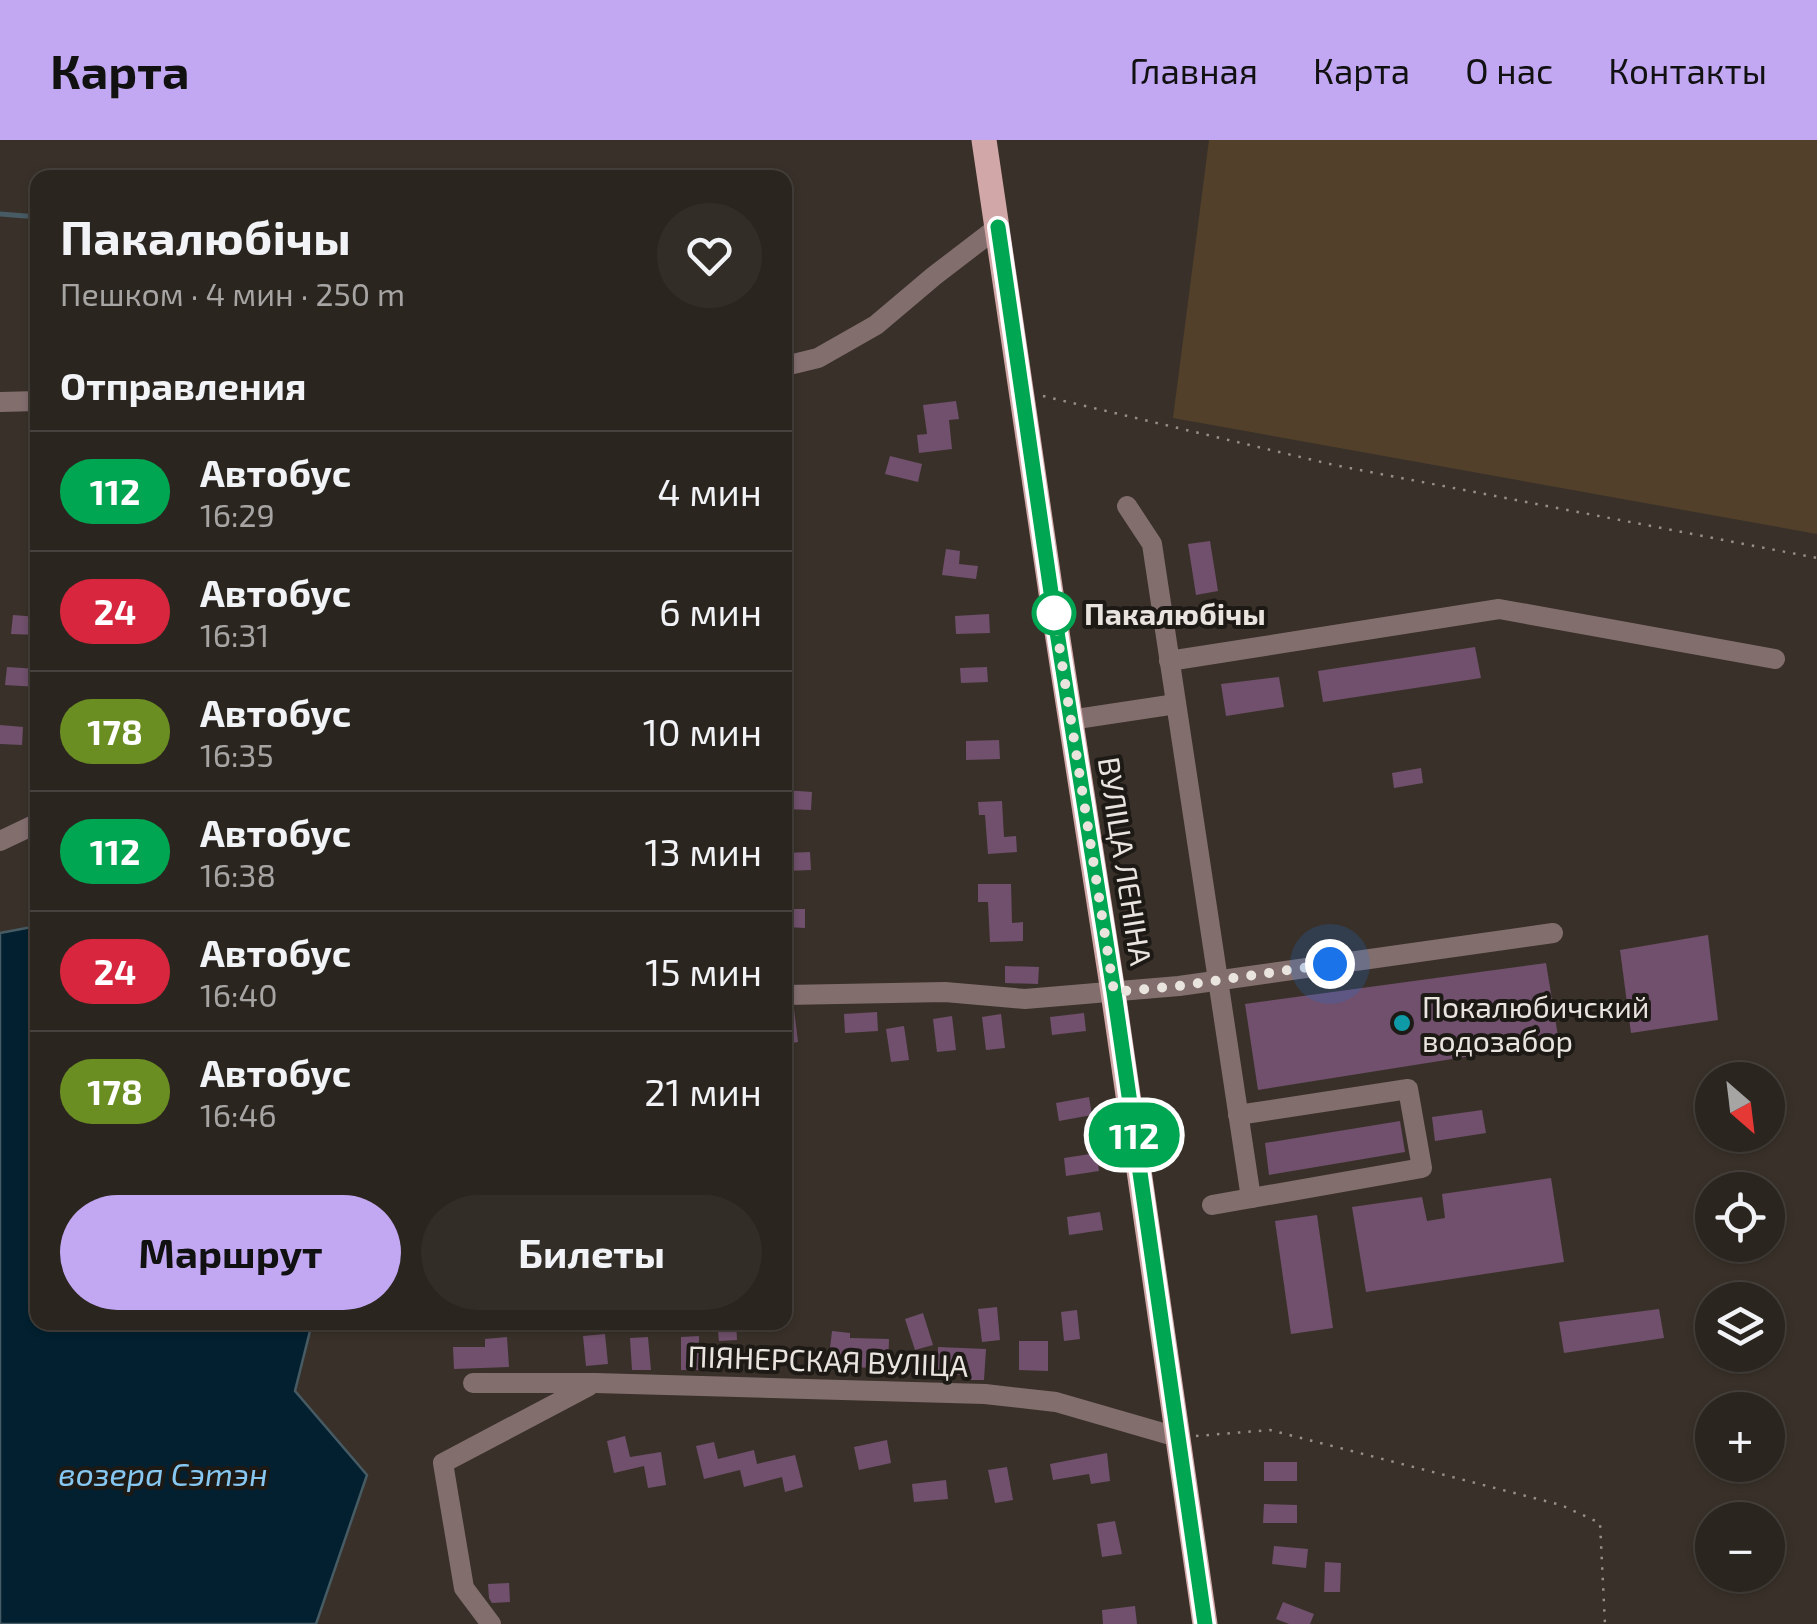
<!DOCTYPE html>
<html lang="ru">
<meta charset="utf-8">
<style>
:root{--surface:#2b251f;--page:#332d28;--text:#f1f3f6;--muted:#a6a5a4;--line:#47423d;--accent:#c2a8f2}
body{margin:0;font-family:"Exo 2",sans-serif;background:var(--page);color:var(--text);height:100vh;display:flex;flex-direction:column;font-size:38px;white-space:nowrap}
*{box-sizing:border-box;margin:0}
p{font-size:32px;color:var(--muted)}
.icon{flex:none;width:55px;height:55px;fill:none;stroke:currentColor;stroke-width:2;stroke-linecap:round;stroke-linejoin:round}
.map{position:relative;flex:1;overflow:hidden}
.panel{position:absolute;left:30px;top:30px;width:762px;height:1160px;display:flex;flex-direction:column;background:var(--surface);border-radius:20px;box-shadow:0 2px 8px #0004,0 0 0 2px var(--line)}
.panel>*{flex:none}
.badge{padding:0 20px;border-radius:32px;font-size:35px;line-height:65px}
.needle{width:65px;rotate:152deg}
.tools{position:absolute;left:1695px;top:922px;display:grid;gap:20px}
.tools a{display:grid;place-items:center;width:90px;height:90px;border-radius:50%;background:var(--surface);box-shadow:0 2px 8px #0004,0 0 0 2px var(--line);font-size:50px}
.you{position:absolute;width:50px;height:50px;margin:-25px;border:8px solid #fff;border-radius:50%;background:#1a73e8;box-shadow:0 0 0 15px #1a73e833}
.map>.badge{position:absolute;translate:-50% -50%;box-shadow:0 0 0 5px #fff}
h2{padding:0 30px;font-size:38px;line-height:90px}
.round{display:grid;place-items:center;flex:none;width:105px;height:105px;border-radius:52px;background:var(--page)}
.headline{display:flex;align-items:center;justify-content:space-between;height:170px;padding:0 30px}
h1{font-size:48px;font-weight:700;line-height:75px}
.cta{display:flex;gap:20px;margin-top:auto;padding:20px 30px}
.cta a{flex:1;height:115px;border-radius:60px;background:var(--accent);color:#111;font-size:40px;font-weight:700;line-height:115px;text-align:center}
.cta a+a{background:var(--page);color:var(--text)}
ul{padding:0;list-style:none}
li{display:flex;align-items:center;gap:30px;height:120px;padding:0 30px;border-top:2px solid var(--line)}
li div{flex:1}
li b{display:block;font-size:38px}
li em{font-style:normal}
li .badge{min-width:110px;font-weight:700;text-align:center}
header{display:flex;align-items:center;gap:60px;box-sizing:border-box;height:140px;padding:0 50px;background:var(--accent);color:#111}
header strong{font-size:48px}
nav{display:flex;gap:55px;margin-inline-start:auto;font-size:35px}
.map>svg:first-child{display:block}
.green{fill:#52402b}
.water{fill:#022030;stroke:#475b64;stroke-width:2.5}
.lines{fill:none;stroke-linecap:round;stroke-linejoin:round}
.stream{stroke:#475b64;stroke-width:5}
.building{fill:#70506c}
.path{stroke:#968f88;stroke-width:2.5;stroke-dasharray:2.5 8;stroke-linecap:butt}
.minor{stroke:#836e6e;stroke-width:20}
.major{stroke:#d2a7a8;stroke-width:25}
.line-casing{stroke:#fff;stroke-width:22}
.line{stroke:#00a651;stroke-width:15}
.walk{stroke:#e9e4de;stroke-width:10;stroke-dasharray:0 18}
.stop-dot{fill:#fff;stroke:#00a651;stroke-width:5}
.culture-dot{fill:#0f9aa8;stroke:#1d1a16;stroke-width:4}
.labels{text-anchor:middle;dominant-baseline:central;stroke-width:8;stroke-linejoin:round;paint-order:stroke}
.stop-label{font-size:30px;font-weight:bold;fill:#e9e4de;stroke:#1d1a16;text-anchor:start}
.street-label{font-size:30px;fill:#e9e4de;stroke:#1d1a16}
.poi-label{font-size:30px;fill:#e9e4de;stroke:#1d1a16;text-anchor:start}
.water-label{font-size:32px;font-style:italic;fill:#86c8f1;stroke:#1d1a16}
</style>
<header>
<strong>Карта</strong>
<nav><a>Главная</a><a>Карта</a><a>О нас</a><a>Контакты</a></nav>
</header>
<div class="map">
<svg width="1817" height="1484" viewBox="0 0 1817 1484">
<rect width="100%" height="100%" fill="#393129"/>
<path class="green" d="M1209,0h608v394l-644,-116z"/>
<path class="water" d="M37,786l1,396 274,1 -17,68 72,84 -51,149h-316v-691z"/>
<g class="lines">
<path class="stream" d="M0,74l38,3"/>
</g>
<g class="building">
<path d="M956,261l3,18 -10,1 3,29 -33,4 -2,-18 10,-1 -4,-29z"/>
<path d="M890,316l32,8 -4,18 -33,-8z"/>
<path d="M1210,401l8,50 -22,4 -8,-51z"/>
<path d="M946,409l14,2 -1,13 19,2 -2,13 -34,-4z"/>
<path d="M989,474l1,19 -34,1 -1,-18z"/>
<path d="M13,475l25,2v18l-27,-1z"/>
<path d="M1475,507l6,31 -158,24 -5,-31z"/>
<path d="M7,527l31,2v18l-33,-2z"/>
<path d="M987,527l1,15 -27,1 -1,-15z"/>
<path d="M1279,537l5,30 -58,9 -5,-32z"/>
<path d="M0,585l23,2 -1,18 -22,-1z"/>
<path d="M999,600l1,19 -34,1v-19z"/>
<path d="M1421,628l2,15 -29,5 -2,-15z"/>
<path d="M785,650l27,2 -1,18 -26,-1z"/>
<path d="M1002,661l2,36 12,-1 1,16 -29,2 -3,-39h-6l-1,-13z"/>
<path d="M810,712l1,18 -26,1v-18z"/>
<path d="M978,744h33l1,39 11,-1v19l-33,1 -2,-40h-10z"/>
<path d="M785,769h20v19l-20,-1z"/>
<path d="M1708,795l10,85 -87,13 -11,-83z"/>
<path d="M1546,823l13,79 -301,48 -13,-86z"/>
<path d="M1005,826l34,1 -1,17 -33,-1z"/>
<path d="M785,869h9l4,33 -13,2z"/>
<path d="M877,872l1,19 -33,2 -1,-19z"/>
<path d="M1084,873l2,18 -34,4 -2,-18z"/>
<path d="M1001,874l4,34 -19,2 -4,-33z"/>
<path d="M952,876l4,34 -19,2 -4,-33z"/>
<path d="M904,886l5,34 -18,2 -5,-33z"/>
<path d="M1089,957l3,18 -33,6 -3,-18z"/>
<path d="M1482,970l4,23 -51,8 -3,-24z"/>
<path d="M1400,981l5,31 -136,23 -4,-32z"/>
<path d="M1097,1013l2,18 -33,5 -2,-18z"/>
<path d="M1551,1038l13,84 -198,30 -14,-85 70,-10 5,24 18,-3 -3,-24z"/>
<path d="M1100,1072l3,18 -34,5 -2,-18z"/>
<path d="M1317,1075l16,113 -42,6 -16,-113z"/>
<path d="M997,1167l3,33 -18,2 -4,-33z"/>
<path d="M1659,1169l5,29 -100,15 -5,-31z"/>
<path d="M1077,1170l3,29 -16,2 -3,-29z"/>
<path d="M923,1173l10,32 -18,5 -10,-31z"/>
<path d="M717,1182h19l1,18 -18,1z"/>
<path d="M832,1191l18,2v5l39,1 -1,33h-18v-4l-42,-3z"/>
<path d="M605,1194l3,30 -22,2 -3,-30z"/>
<path d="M699,1196v34h-18v-33z"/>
<path d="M507,1197l2,30 -55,2 -1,-22h32v-8z"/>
<path d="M648,1197l3,33h-19l-2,-32z"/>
<path d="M1019,1201h29v30l-29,-1z"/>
<path d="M938,1207l48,2 -2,31h-18v-5h-28z"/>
<path d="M625,1296l5,21 31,-5 5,33 -18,3 -4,-22 -30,7 -7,-32z"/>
<path d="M887,1300l4,23 -32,7 -5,-23z"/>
<path d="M714,1302l4,17 36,-9 3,14 38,-9 8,32 -18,5 -3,-15 -38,10 -4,-17 -36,9 -8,-33z"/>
<path d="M1107,1313l3,28 -19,3 -2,-10 -36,6 -3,-16z"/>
<rect x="1264" y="1322" width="33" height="19"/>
<path d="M1007,1327l6,33 -18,3 -7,-33z"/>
<path d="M946,1340l2,19 -34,3 -2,-18z"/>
<path d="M1264,1364l33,1v18h-34z"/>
<path d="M1115,1381l7,33 -20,3 -5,-33z"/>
<path d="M1274,1406l34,3 -2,19 -34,-4z"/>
<path d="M1325,1422l16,1 -1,29h-16z"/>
<path d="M509,1443l1,19 -18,1 -3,-5 -1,-14z"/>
<path d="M1283,1462l31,12 -4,10h-21l-13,-5z"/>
<path d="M1135,1466l2,18h-34l-1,-14z"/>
</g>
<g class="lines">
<g class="path">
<path d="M1043,256l291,69 483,93"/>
<path d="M1196,1296l74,-6 291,75 39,18 5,101"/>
</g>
<g class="minor">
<path d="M785,226l33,-8 58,-33 58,-49 64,-49"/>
<path d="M0,262l38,-1"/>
<path d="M1127,366l25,38 99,654"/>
<path d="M1169,521l330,-52 276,50"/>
<path d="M1070,580l106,-16"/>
<path d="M0,701l38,-18"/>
<path d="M785,855l160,-3 80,7 154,-13 374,-53"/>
<path d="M1212,1065l210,-37 -14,-79 -170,26"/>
<path d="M473,1243h122l390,11 71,8 121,35"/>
<path d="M491,1484l-27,-36 -21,-125 146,-77"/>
</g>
<path class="major" d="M984,0l70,473 59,379 92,632"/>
</g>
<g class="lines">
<defs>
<path id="line" d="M998,87l56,386 60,379 91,632"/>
</defs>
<use href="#line" class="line-casing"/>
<use href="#line" class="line"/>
<path class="walk" d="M1054,473l60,379 65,-6 151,-22"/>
</g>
<circle class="stop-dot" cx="1054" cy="473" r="20"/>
<circle class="culture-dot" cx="1402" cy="883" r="10"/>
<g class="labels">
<g class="stop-label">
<text x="1084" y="473">Пакалюбічы</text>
</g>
<g class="street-label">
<text transform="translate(1126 721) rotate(81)">ВУЛІЦА ЛЕНІНА</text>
<text transform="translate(828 1220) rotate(2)">ПІЯНЕРСКАЯ ВУЛІЦА</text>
</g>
<g class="poi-label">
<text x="1422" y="866">Покалюбичский<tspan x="1422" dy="34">водозабор</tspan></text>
</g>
<g class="water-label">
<text x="163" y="1333">возера Сэтэн</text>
</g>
</g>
</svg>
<div class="tools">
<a><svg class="needle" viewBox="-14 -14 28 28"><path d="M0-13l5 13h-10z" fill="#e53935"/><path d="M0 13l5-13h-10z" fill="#a6a5a4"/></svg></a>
<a><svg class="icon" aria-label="locate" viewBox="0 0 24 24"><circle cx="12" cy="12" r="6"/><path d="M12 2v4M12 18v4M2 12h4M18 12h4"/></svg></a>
<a><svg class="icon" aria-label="layers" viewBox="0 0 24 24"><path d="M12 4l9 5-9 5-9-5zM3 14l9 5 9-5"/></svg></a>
<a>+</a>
<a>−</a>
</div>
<div class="you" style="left:1330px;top:824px"></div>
<b class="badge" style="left:1134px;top:995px;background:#00a651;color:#fff">112</b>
<section class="panel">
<div class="headline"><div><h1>Пакалюбічы</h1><p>Пешком · 4 мин · 250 m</p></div><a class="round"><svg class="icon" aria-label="heart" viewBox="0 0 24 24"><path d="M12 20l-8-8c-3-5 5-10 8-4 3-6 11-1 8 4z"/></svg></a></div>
<h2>Отправления</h2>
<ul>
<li><span class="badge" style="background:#00a651;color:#fff">112</span><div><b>Автобус</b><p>16:29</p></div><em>4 мин</em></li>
<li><span class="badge" style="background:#d7263d;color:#fff">24</span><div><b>Автобус</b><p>16:31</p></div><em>6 мин</em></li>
<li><span class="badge" style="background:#6b8e23;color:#fff">178</span><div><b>Автобус</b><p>16:35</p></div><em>10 мин</em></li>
<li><span class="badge" style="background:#00a651;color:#fff">112</span><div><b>Автобус</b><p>16:38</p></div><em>13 мин</em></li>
<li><span class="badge" style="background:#d7263d;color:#fff">24</span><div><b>Автобус</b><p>16:40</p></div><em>15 мин</em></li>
<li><span class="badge" style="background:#6b8e23;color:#fff">178</span><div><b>Автобус</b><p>16:46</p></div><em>21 мин</em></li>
</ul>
<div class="cta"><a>Маршрут</a><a>Билеты</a></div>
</section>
</div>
